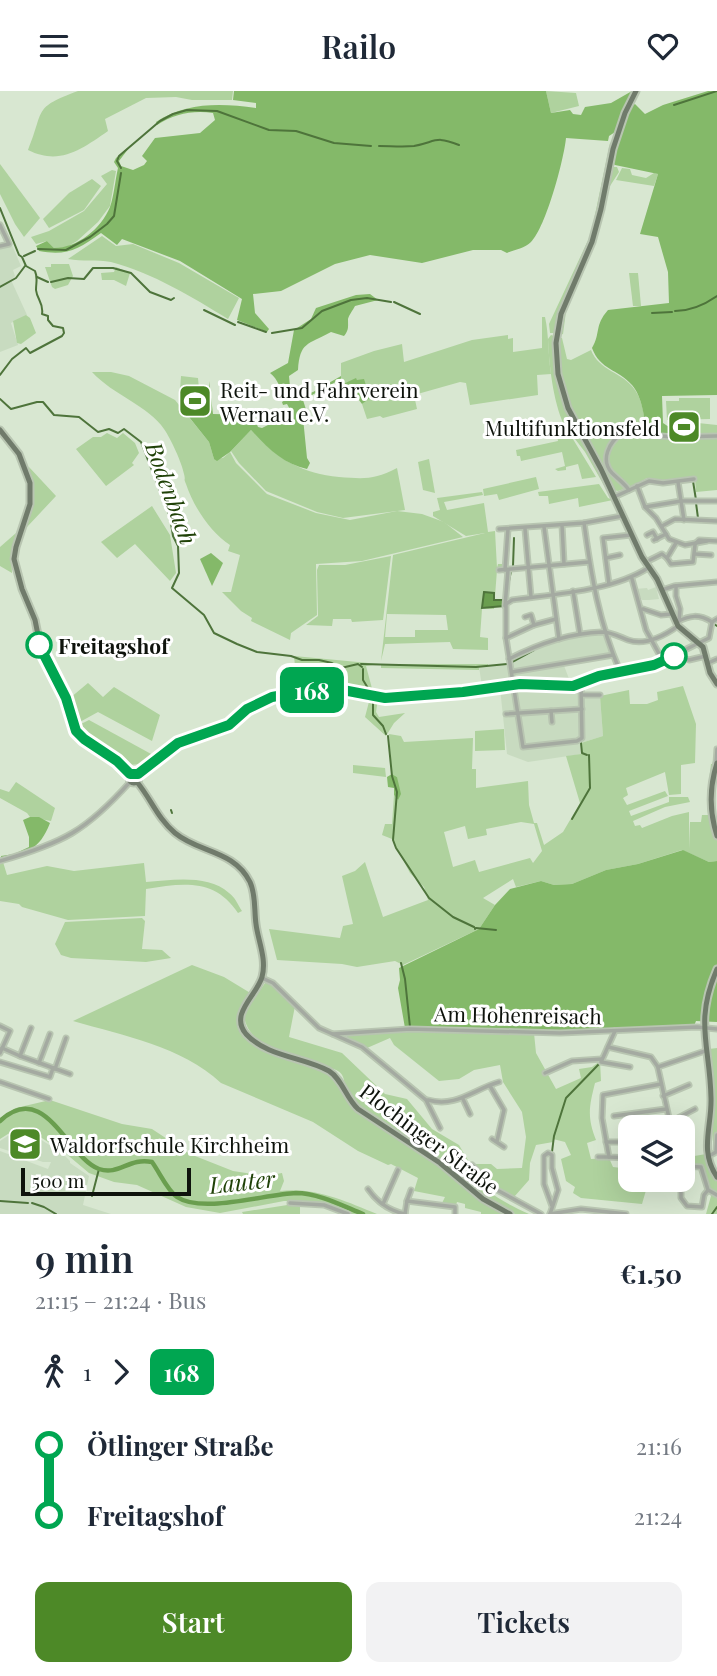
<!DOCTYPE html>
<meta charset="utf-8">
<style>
:root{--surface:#fff;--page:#f2f2f3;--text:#1f2937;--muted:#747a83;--accent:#4d8927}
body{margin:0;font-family:"Playfair Display",serif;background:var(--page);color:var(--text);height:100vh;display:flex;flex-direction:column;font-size:26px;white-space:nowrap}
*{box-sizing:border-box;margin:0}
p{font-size:23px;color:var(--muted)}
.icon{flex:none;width:38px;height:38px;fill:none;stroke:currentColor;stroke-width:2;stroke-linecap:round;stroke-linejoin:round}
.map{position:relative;height:1123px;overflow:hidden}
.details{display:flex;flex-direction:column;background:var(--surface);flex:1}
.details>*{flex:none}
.badge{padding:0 14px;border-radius:10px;font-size:24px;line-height:46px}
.buttons{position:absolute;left:618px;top:1024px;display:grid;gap:14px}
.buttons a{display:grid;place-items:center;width:77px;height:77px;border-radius:14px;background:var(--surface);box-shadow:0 7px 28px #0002;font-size:35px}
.scale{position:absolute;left:21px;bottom:18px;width:170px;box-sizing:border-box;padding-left:7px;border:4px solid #0e130c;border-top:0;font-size:19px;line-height:24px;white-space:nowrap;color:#0e130c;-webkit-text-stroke:5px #fff;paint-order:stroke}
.map>.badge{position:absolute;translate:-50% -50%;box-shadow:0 0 0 4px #fff}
.legs{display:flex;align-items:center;gap:10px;height:77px;padding:0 35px;font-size:23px}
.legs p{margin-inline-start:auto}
.headline{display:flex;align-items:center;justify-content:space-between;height:119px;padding:0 35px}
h1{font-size:38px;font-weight:600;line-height:52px}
.button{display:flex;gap:14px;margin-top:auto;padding:14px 35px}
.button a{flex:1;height:80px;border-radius:14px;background:var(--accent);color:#fff;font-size:28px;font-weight:600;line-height:80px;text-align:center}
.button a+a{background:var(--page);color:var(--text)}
ul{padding:0 35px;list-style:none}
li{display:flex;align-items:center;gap:24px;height:70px;font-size:26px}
li i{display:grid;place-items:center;width:10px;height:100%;margin:0 9px;background:currentColor}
li i::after{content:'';width:18px;height:18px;margin:-9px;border:5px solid;border-radius:50%;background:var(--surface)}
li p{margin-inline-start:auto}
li:first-child i{background:linear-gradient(#0000 50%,currentColor 0)}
li:last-child i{background:linear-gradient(currentColor 50%,#0000 0)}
header{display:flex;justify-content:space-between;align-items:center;height:91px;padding:0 35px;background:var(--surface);font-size:32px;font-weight:600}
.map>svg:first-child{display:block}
.built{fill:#c8dbc0}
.green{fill:#afd29e;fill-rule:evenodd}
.forest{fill:#84b969}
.water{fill:#6a9e4f;stroke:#4e743b;stroke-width:2}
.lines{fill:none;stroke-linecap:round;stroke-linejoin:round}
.stream{stroke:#4e743b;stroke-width:2}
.river{stroke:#6a9e4f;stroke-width:4.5}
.minor-casing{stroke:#b8c5b1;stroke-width:7}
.major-casing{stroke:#b8c5b1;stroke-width:9}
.minor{stroke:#a4aaa1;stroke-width:3.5}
.major{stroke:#707b6b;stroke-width:5}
.line-1-casing{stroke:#fff;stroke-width:16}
.line-1{stroke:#00a651;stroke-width:10}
.stop-1-dot{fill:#fff;stroke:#00a651;stroke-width:3.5}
.labels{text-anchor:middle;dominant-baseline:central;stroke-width:6;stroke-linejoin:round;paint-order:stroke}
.poi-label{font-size:21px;fill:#0e130c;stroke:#fff;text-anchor:start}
.stop-label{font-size:21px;font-weight:bold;fill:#0e130c;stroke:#fff;text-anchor:start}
.street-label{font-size:21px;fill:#0e130c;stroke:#fff}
.water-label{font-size:23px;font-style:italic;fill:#1f4107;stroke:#fff}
</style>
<header><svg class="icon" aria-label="menu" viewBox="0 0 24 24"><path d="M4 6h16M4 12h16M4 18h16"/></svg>Railo<svg class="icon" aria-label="heart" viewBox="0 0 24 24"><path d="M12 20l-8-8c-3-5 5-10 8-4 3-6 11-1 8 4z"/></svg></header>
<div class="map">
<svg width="717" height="1123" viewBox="0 0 717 1123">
<rect width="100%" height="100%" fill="#d8e7d1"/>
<g class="built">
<path d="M12,154l9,21 -8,4 2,6 -4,4 16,35 -16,8 7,22 -18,7v-104z"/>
<path d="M656,496l3,12 -10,1h-7l-7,-11 12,-1 1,2z"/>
<path d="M605,541l7,23 -49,8 8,21 -41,-4 -48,6 -3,-19 29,-3 2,-5 24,-12 46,-12z"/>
<path d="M535,594l27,3 21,-2 1,10h16l3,40 -22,7 1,11 -54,8 -21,-8 -7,-66z"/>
<path d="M24,1038l38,24 8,8v2l19,13 -6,29 28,9h-111v-63l48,18 3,-7h-8l-43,-14v-7l17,-11z"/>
</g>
<g class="green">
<path d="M78,0h155l-1,9h-40l-16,-3 -30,1 -41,21 3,12c-26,18 -48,35 -80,19 17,-41 4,-42 50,-59z"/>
<path d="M546,0l30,2 3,13 -28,7z"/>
<path d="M612,51l-14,77 -42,111 -1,3h-5l-1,-9 42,-90 19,-91z"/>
<path d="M0,73l40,54 -16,19 -9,-13 -15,-30z"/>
<path d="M612,76h5l2,5 -9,14 -15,57 -28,61 -4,30 -3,1 4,-27 33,-78z"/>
<path d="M622,77l8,1 2,6 14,3 8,-5 4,1 -4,12 -38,-6z"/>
<path d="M112,79l4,1 -6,35 -12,16 -21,19 -12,7h-11l-7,-7 -11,3 -5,-7 18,-6 35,-20 23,-27 -6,-8z"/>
<path d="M92,88l9,7 -17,24 -35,18 -6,-9 26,-26z"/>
<path d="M102,145l14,10 17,-2 46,19 60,35 -11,21c-36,-22 -75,-46 -117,-57 -14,-3 -29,0 -43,-3z"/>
<path d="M51,173h18l4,12 -5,9 -13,4 -3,-2 -7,-20h6z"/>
<path d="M116,176l14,6 -4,13 -12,-6h-12l-1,-7 13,-1z"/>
<path d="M629,182h9l3,33h-8z"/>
<path d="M26,224l4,3 6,15 -15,11 -4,-1 -4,-22z"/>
<path d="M542,226h3c4,18 3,38 6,57l-14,1 1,20 -68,10 -4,-22 -6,-1 -46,13 3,14 -34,9 -3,-2 -13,3 -5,-15 8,-7 -14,-18 -15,6v-22l33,-12 28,-7 2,18 68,-22 36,-5v4l5,-1v14l29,-4z"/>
<path d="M551,244l3,1c-4,75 36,99 56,160l-25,-44 -20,-26 31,51 -14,2 -4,-15 -12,3v3l-8,1 -3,-2 10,-3 -3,-14 -41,9 -1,-5h-3l-1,-6 42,-9 -2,-11 6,-7 2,2c-11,-24 -15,-60 -16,-86z"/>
<path d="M558,247h4l5,21 4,1 20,-10c8,21 32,22 44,40 8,11 10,30 11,43l-25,-1 -10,11 -6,20 19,26 -6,2 -5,-1 -41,-78 -12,-36z"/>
<path d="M92,281h19l18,4 46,24 34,42 5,17 9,-1 7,-6 6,11 31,31 49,19 34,7 47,-9 25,3 22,8 19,15 -101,24 -46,3 1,51 -26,18 -1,7 -39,-19 1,-3 -11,-7 -19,-19h9l9,-37 -12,-4 2,-6c-19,-12 -37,-39 -44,-61 -3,-7 0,-2 -2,-10 -2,-11 -13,-35 -20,-45 -15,-23 -51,-34 -72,-57z"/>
<path d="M181,285l17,2 1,11 -19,1z"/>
<path d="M679,307h31v21l-43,1 -1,-19h13z"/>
<path d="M698,332l19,2v9h-20z"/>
<path d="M251,339c25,28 51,44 88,47 25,2 35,3 58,-9l8,42 -62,8 -26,-6 -51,-21 -27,-28 -8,-12z"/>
<path d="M107,342l10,5 6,-5 12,10 4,10 -7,10 2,2 -28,21 -30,-37 17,-12h8z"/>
<path d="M622,343l95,4v52l-21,2 -1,-13 -35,3 -13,-4 -16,9 -22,-21 -1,-12z"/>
<path d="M429,368l6,34 -12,-3 -5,-28z"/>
<path d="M29,376l27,29 -29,31 -2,-2 6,-43z"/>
<path d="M536,386l3,12 -40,11 -2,-6 -13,2 -1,-7z"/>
<path d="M599,393l9,14 5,2 -34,7 -1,-9 -29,6 -1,-8h-9l-1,-4z"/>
<path d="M482,401l1,3 -39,7 3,8 37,-7 4,29 7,-1 2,37 1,-4h6l-1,6h-6l-3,39h-12l-2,28 8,1v12l-35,-1 -3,-7 -65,2 -4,17 12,-106 92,-22 -19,3 -33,-20v-4l7,-2 -3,-12zM387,523l59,1 2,15h-33v7h-30z"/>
<path d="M152,415l18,29 6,38 -6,8 -35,-37 -18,14 -16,-16z"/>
<path d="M16,442l-5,19 1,21 -12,-7v-19z"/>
<path d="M391,465l-8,64 -31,2 -1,-3h-18l-1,7 -26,-1 12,-9 -1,-46 2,-5h26z"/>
<path d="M294,565l85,8 -13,2 8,30 -42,-10 -4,-17 -33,-3z"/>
<path d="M381,573h107v2h-9v4l-98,-2z"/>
<path d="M58,584l12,23 18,-15 15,14 11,-10 46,28 -8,26 -54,-29 -20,11c1,6 0,4 5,9 3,4 45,35 48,36 12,2 25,-12 31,-20l2,1c-8,9 -21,24 -34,22l-46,-34 -7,-8 -21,-53z"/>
<path d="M683,595l13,38 -1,39 -14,2v29l-12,1 -4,-23 -39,16 2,7 -5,3 4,7 38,-14 3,5 -39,15 2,5 38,-14v-5h19l2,5 -25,5 -32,14 2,5 5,-1 2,3 30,-12 17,-4v37l1,-27h11l1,-7h6l-1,-18 4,-33h4l-3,58 5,17v22l-8,1 -27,-12 -44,14 -32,6 -34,14 -18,1 -13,-4 -25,6 -3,-8 -30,19 12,7 -16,24 -76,36 -8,-4 -38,6 -15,-3 -65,-4 -8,-31 71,9 3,-12 10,-2 -11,-48 13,-5 10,-9 18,55 45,-17 -4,-13 -14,-14 -18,-34 -10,-4 3,-11h7l2,-29 4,5 -1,-23 -5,-3 -3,-40 12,2 3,6 69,-4 -1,31h4v19l52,-7 1,24 5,18h3l7,22 19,-13 17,-29 -14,-47 15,-2v-11l22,-7 -3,-40 29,-6 1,14h17l11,-4 -1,-8zM521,731l13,2 8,27 -9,12 -3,-5 -51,14 -4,-12 -22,7 -9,-35 21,-6 3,13 19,-4 -1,-6z"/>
<path d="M474,600l7,2 -63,7 1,-3z"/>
<path d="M370,607l8,1 -2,13 3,5 26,-4 -11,10 -8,13 -21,-19z"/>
<path d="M89,629l64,35 -12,9 -12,1 -48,-37v-4z"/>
<path d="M504,638l1,21 -30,1v-20z"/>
<path d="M353,674l32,3 1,9 -33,-4z"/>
<path d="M16,691l39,26 -4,13 -21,-4 -3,-4 -27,-15v-9l9,3z"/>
<path d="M3,771l4,13 40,-9 27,5 70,-8 2,19c26,-2 62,-8 83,11 6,4 9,12 13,18l-4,2c-23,-35 -55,-30 -92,-24l-1,27 -77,4 -46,-13 -3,-3 -19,-3v-38z"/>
<path d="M142,827l3,3 -3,28 20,1 9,8 -25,4 -75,-4 -10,-3 -6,-11 10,-22z"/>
<path d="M192,874l32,12 28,17 -12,20 5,20 40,24 43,16 29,36 70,47 64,50 14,7h-24v-2l-16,-4v-4l-8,-2 -1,3 -14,-2 3,-6 -31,-6 4,-13 -27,-14 -3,1 -30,-14 -45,-29 -92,-39c-40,-37 -97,-47 -148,-62z"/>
<path d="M270,891l25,24 -6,31 53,16 43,41 22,5 25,30 27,16 10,17 -2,7c17,23 36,33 62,45h-14l-30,-16 -127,-92c-3,-4 -9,-8 -11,-12 -4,-9 0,-19 -11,-24 -27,-14 -90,-17 -92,-56l21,-31z"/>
<path d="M406,940l128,2 2,20 20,36 25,-11 -2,-9 13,-2 8,-6 1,20 -6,2c-6,24 -8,34 1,57l-9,3 4,16 18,-1 4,9 17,2v10l19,1 -7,24 -61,-6 -8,-5 2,-6 -9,-6 -5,-22 10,-4 -6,-13 -12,-3v3l-17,3 -6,18 -1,17 -15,17c-15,-9 -30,-18 -40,-33h17l6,5 25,-1 4,-31 -4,-25 -19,-30 -3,-17 -26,5 -15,9 -20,2 -45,-36 -4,-7 -23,10 -20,-10v-4z"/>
<path d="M717,957v84l-3,15c-4,-19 0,-28 0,-46 0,-18 -2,-35 -5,-52z"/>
<path d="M50,1009l72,24 30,5 38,25 43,17 32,5 17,-3 2,8 -4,10c35,-4 65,10 97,23h-26l-19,-8 -30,-5h-18l-64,12 -34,-6 -49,-22 -23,-3 -25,-9 -25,-21 -38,-24 -7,-1 -19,12v-21l16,-10z"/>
<path d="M706,1063l11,26v34h-11l5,-18 -9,-30 -19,-1v-7z"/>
<path d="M300,1112v11h-57l-1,-2z"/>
</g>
<g class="forest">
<path d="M234,0h312l5,22 19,-3 3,4 8,1 4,-8 26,-4 21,-12 -17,41 -6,4 -1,5 -42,-3c-2,21 -20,89 -35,104 -6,6 -17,8 -24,11l-6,-3h-28l-51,13 -52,-8 -35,9 -54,27 -28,3 2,19 14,16 -2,3 -30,-12 5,-21 -62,-38 -58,-22 -5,6 -16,-12c-23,17 -35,23 -62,18l-3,-5 11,-5 7,7c23,0 47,-19 56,-41 4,-11 5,-26 8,-39l-4,-6 2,-4 16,-14 -13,17 2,5 12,4 11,-5 3,-4 -5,-5 13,-18 45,-5 15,-13 -2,-7c-20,-3 -39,1 -56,12l-1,-3c30,-20 65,-19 100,-14v-5l-23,-3z"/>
<path d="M708,0h9v304l-55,1 1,27 12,8 4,5 -33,-3c-1,-14 -4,-37 -14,-48 -14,-16 -32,-15 -40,-37 9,-15 2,-22 16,-38l61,-7 -1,-31 -10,-35 -18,-3 18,-60 -43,-9 -4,-3 13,-40 9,-17 2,-1 10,10 18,-9z"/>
<path d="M370,203l8,6 -23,6c-2,4 -6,9 -7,13 0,8 1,11 -4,17l-13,-4c-24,13 -31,10 -33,38l-9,6 1,11 4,11 19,-6 28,-16v3l-38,21 5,16 -5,2 4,40 3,5 -3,6c-23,-5 -39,-20 -56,-39l-21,22 -13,9 -3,-2 -5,-17 -20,-25 20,-3v-33l4,33 40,1 5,12 4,1 30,-15 -5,-9 -4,1 -1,-3 3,-2c-4,-10 -7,-21 -15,-27l18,-10 6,-33 17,-11 5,-11 40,-13z"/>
<path d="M356,287l1,2 7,-1 6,19 -8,6 -6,-8 -10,2 -5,-13z"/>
<path d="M211,462l12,10 -11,23 -12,-27z"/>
<path d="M392,683l5,3 4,17 -3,6 -4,-5v-7l-6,-1 -1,-10z"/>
<path d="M30,726h9l11,6c-11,28 -23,29 -49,36v-3l13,-2 15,-7v-10l-6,-17z"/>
<path d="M683,759l26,12 8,-1v161l-21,-1 -2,5 -115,6 -89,-4h-85l-7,-40 2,-8 -1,-12 80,-39 16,-24 15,-16 31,-8 13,4 18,-1 34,-14 32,-6z"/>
</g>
<path class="water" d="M484,501l10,1v7h10v6l-22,2z"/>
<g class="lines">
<g class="stream">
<path d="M674,14l43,-14"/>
<path d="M379,55c11,0 24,1 35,0 22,-4 21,-11 45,-1"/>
<path d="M121,77l-4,-7 2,-5 41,-35 13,-7 14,-4 30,1 52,19 27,1 38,12 37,3"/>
<path d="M0,117l19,47 3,2 4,9 9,5c3,7 1,11 1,19 1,10 8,13 6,24l6,2v4l5,6 10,2 1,5 -2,3 -32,17 -4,-5 -14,11 -12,16"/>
<path d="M38,158l28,1 24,-13 17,-13 7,-8 7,-43"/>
<path d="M24,165l11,-5"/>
<path d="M37,186l11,5"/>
<path d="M51,191l17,-4 16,1 9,-11h20l18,5 19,19 21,8 3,-2"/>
<path d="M0,196l16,-9 9,-12"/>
<path d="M394,211l26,12"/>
<path d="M204,219l31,15"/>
<path d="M675,220c16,0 29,-6 42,-15"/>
<path d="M652,222l20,-1"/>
<path d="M238,231l28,10"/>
<path d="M272,242l30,-5 20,-17 29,-11 16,-2 24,4"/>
<path d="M0,308l11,10 26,-7h6l11,13 25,2 19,15 11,-3 9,4 6,-4 17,13 29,75 3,19 5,10 1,27 -7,15 32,27 10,18 23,11 20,8 34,4 11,4h17l13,3 9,5 17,-4 4,3"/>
<path d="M693,390l3,19"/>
<path d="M696,412l2,15"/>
<path d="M513,475l1,-28"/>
<path d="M508,495l3,-15"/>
<path d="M714,533l3,2"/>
<path d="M512,571l22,-12"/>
<path d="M361,573l115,3 31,-3"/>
<path d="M363,578v11l8,13"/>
<path d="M373,609v15l10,11 3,8"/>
<path d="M388,645l4,40 5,16 -4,48 3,8 33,50 24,19 21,10"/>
<path d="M581,652l1,10 5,2"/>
<path d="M171,719l1,3"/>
<path d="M572,728l18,-31 -1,-33"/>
<path d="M476,837l20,2"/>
<path d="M475,838v-1"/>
<path d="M401,872l4,16 5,48"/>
<path d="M552,1061l2,-16 12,-38 33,-34"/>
<path d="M92,1105l7,-27"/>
<path d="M0,1110l28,2"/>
<path d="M32,1112l12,4 12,7"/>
<path d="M712,1123l5,-7"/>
</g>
<path class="river" d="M0,1030c45,-42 67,36 99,48 20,7 30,-12 53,-7 8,11 15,28 25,35 25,17 89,-3 119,-4 22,0 47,13 67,21"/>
<defs>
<g id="minor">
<path d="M0,134l9,19 -9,2"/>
<path d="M678,391l6,38"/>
<path d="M637,395l8,21 11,11 13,21 16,6 22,-4"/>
<path d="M629,399c-5,-7 -11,-11 -17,-17 -12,-13 -3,-31 10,-40l52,4 43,-1"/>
<path d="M614,406l35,-16 14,2 31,-4"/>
<path d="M645,416l36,-6h36"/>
<path d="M584,432c7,51 15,101 36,148"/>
<path d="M562,434l2,39"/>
<path d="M662,435l13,-7 42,2"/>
<path d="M544,436l15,112"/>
<path d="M499,438l85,-6 38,-7"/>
<path d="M525,438l6,68"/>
<path d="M647,444l6,-3 4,7"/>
<path d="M654,449l12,-6"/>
<path d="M676,452l-9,15 4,6 22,-2 2,-17"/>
<path d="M696,452l3,-3 18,1"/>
<path d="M695,463l16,1"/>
<path d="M606,467l14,-3"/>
<path d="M650,469l12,-6 5,4"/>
<path d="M499,479l90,-8"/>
<path d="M505,479l3,-41"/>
<path d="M632,488l14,51 17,31"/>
<path d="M609,493l-6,-46 28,-3"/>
<path d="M676,495v10l4,13 -1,12"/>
<path d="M662,499l12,-4 43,-4"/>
<path d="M573,500l7,43"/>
<path d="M505,515l3,-36"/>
<path d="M643,518l18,6 10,-1"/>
<path d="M525,526l6,-2 3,10"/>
<path d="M677,531c13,-7 22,-8 35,0l5,-3"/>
<path d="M506,547l28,-13 22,-6"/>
<path d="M675,565l14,4 17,-4"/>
<path d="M509,568c29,-15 61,-26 93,-27 9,0 18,5 26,8 17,6 36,-4 50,-14"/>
<path d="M708,572l9,-4"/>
<path d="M512,581l101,-17"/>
<path d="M581,593l1,54 -5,3 -54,6 -17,-109v-34l6,-4c43,-6 100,-9 136,-32"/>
<path d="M582,604h18"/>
<path d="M551,620l1,11"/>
<path d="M506,623l76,-5"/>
<path d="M716,673l1,-15"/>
<path d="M138,683l40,-31 51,-18 18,-16 25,-12 55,-10 18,2 40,9 53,-4 97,-11 39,3 32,-12 48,-9 55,-27 3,-16"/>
<path d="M0,770c63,-18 86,-30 130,-79"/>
<path d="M262,887l11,5 46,45 43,19 46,38 18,15 14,28"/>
<path d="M0,935l10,5 -10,22"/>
<path d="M615,940l-14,31 29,5"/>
<path d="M333,943l77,-5 150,4 137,-6 20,2"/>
<path d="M608,956l43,10 7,10 47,-16"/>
<path d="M2,957l18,8 11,-28"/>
<path d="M20,965l50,18"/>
<path d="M0,971l50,15 3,-9"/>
<path d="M39,972l11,-29"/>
<path d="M658,977l13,59"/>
<path d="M55,978l11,-31"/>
<path d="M545,982l27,-12 30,-2"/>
<path d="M0,991l49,17"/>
<path d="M490,995l14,24 -7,31"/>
<path d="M663,1005l26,-11"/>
<path d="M463,1008l7,15"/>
<path d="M428,1009c28,8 46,-11 71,-18"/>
<path d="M614,1025l52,-7"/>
<path d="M670,1031l25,-13"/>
<path d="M492,1048l12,8"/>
<path d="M606,1051h24"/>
<path d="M709,1065l7,-4 1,-17"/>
<path d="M598,1066h11"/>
<path d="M630,1067l-21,-1 -7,-39 1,-23 58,-11"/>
<path d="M682,1068l3,-28"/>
<path d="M472,1074l25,25 44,24"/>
<path d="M682,1075l19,1 7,23 9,5"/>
<path d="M681,1088v19l6,8 15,1 2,-12 4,-5"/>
<path d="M368,1098c9,13 22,22 37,25"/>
<path d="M407,1110l4,-11"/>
<path d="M290,1112l34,2 24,9"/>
<path d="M383,1113l15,-34"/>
<path d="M405,1123l2,-13 48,6v7"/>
<path d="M550,1123l8,-24 -6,-22v-13l-4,-2 -4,3v28l8,22"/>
<path d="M550,1123l31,-5 45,5"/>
</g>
<g id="major">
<path d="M636,0l-11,22 -12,36 -12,60 -9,33 -31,72 -5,29 2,31 10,34 33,61 41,88 15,22 21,47 25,21 7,26 7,11"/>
<path d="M0,339l19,24 11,29v21l-14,43 -2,12 8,30 13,31 7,35 24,43 10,33 8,8 33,22 13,13"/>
<path d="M717,672c-8,25 -8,48 0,73"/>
<circle cx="134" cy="687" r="5"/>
<path d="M137,691c14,17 21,37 38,51 24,20 59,17 75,49 6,13 4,28 6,42 2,17 11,35 6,53 -5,18 -33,37 -16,57 21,23 58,23 83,37 13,8 17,27 29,38l82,54 43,36 27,15"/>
<path d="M717,878c-23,53 -7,76 -6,129 1,28 -12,53 6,79"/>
</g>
</defs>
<use href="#minor" class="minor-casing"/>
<use href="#major" class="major-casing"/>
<use href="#minor" class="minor"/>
<use href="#major" class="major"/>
</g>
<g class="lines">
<defs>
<path id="line-1" d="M39,554l27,53 10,33 8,8 33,22 13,13h8l40,-31 51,-18 18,-16 25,-12 55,-10 58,11 78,-6 57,-8 53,2 26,-10 55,-11 20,-9"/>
</defs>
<use href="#line-1" class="line-1-casing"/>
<use href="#line-1" class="line-1"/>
</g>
<defs>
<symbol id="stadium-square" viewBox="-11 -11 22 22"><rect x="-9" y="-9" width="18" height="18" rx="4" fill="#4d8927" stroke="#fff"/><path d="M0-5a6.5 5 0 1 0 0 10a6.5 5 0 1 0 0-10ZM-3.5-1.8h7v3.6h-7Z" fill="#fff"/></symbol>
<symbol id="school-square" viewBox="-11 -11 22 22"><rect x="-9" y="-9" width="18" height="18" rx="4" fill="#4d8927" stroke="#fff"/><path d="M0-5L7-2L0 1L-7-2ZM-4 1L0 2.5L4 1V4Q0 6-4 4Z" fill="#fff"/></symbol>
</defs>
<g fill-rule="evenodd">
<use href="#stadium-square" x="176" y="291" width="38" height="38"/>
<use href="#stadium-square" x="665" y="317" width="38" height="38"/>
<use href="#school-square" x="6" y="1034" width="38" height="38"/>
</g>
<g class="stop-1-dot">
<circle cx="39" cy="554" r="12"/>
<circle cx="674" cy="565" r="12"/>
</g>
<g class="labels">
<g class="poi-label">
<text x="220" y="298">Reit- und Fahrverein<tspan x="220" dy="24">Wernau e.V.</tspan></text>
<text x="660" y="336" text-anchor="end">Multifunktionsfeld</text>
<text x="50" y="1053">Waldorfschule Kirchheim</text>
</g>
<g class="stop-label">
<text x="58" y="554">Freitagshof</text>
</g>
<g class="street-label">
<text transform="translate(518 923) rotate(1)">Am Hohenreisach</text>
<text transform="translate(430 1047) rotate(37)">Plochinger Straße</text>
</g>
<g class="water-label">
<text transform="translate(172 402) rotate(70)">Bodenbach</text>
<text transform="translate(242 1090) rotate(-6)">Lauter</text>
</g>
</g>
</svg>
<div class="buttons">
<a><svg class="icon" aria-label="layers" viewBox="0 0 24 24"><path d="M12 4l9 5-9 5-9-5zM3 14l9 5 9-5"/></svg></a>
</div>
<div class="scale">500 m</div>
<b class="badge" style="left:312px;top:599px;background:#00a651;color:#fff">168</b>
</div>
<section class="details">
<div class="headline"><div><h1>9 min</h1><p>21:15 – 21:24 · Bus</p></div><b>€1.50</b></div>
<div class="legs"><svg class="icon" aria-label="walk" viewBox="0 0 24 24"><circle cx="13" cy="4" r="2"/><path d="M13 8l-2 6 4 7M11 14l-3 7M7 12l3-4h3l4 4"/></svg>1<svg class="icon" aria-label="forward" viewBox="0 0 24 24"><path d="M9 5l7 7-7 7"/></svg><b class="badge" style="background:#00a651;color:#fff">168</b></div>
<ul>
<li><i style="color:#00a651"></i><b>Ötlinger Straße</b><p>21:16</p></li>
<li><i style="color:#00a651"></i><b>Freitagshof</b><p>21:24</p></li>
</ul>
<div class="button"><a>Start</a><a>Tickets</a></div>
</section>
